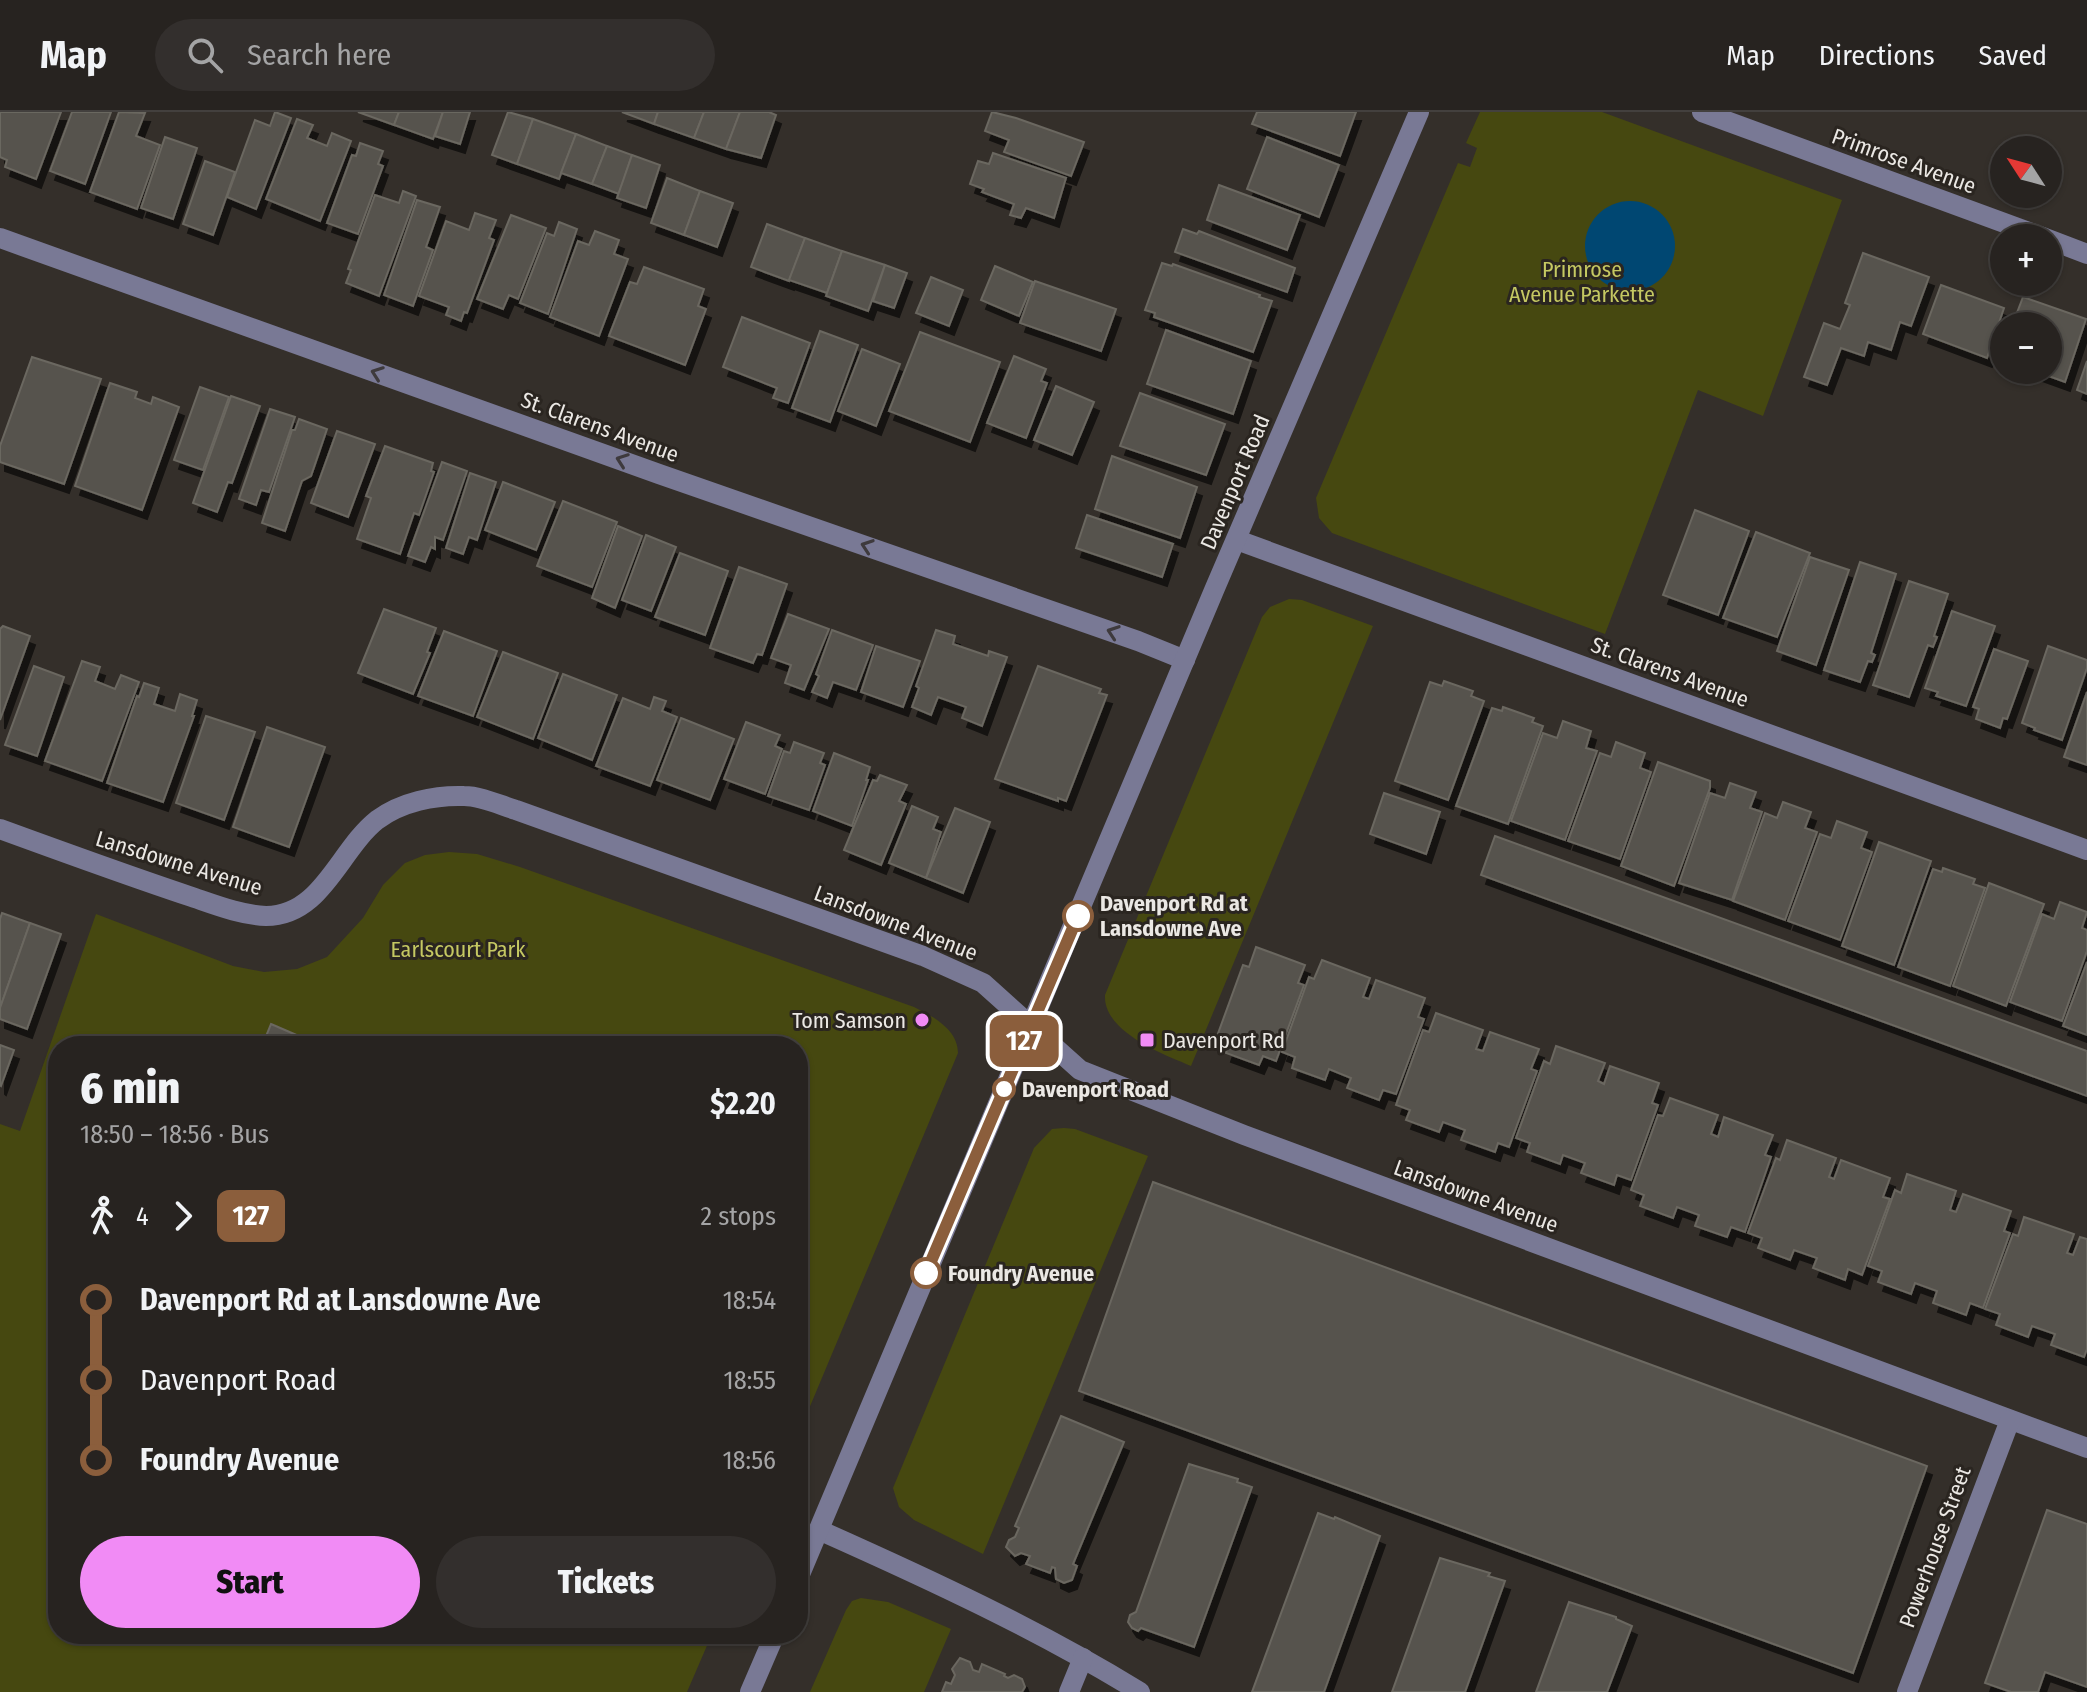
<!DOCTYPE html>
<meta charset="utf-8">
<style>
:root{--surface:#272320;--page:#332f2d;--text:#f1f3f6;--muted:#a4a4a5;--line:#43403e;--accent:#f18bf5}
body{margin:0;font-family:"Fira Sans Condensed",sans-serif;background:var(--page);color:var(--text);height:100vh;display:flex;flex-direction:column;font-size:30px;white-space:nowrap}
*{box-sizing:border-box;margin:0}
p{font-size:26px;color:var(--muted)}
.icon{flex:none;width:44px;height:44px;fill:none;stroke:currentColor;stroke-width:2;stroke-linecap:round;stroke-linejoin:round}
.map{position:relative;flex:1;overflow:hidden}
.sheet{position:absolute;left:48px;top:924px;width:760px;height:608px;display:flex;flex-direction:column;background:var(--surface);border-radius:32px;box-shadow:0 2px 6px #0004,0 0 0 2px var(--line)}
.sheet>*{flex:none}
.badge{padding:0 16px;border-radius:12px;font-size:28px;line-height:52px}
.needle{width:52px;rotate:306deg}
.controls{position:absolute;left:1990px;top:24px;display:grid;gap:16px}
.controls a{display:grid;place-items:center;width:72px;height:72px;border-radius:50%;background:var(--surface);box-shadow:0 2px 6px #0004,0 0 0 2px var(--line);font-size:40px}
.map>.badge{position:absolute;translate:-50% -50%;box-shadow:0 0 0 4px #fff}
.legs{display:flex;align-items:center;gap:12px;height:88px;padding:0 32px;font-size:26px}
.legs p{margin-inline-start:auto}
.head{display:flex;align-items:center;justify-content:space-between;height:136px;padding:0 32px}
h1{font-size:44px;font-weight:800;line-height:60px}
.button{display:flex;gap:16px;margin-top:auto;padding:16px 32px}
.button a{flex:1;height:92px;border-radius:48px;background:var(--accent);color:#111;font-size:32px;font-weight:800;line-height:92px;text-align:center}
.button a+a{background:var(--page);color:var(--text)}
ul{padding:0 32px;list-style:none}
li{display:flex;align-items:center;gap:28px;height:80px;font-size:30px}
li i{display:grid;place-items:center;width:12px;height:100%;margin:0 10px;background:currentColor}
li i::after{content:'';width:20px;height:20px;margin:-10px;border:6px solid;border-radius:50%;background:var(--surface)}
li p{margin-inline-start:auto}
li:first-child i{background:linear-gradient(#0000 50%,currentColor 0)}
li:last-child i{background:linear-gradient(currentColor 50%,#0000 0)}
header{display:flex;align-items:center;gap:48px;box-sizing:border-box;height:112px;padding:0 40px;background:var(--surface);border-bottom:2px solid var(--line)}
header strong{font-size:38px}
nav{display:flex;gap:44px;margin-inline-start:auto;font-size:28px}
.search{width:560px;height:72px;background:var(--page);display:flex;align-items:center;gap:20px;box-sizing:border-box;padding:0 28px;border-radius:44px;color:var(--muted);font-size:30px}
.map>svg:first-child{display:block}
.green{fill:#464810}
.water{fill:#004772}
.building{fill:#57534d;stroke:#6b6760;stroke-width:2;filter:url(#shadow)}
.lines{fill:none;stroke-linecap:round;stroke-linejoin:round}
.minor{stroke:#797995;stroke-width:20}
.oneway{stroke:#3e3a3d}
.line-1-casing{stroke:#fff;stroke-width:18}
.line-1{stroke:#8b5e3c;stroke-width:12}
.stop-1-dot{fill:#fff;stroke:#8b5e3c;stroke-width:4}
.poi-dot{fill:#f18bf5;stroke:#2a2520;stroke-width:3}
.labels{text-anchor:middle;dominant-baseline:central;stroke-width:6;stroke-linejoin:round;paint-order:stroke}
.street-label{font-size:22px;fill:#ebe8e4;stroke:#2a2520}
.park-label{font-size:22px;fill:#c5c862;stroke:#2a2520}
.stop-label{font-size:22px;font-weight:bold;fill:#ebe8e4;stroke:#2a2520;text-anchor:start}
.poi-label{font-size:22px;fill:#ebe8e4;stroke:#2a2520;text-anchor:end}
</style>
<header>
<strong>Map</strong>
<div class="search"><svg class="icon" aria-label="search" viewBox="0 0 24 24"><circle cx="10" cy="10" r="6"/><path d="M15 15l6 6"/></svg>Search here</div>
<nav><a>Map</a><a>Directions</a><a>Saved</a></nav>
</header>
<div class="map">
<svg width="2087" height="1580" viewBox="0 0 2087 1580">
<defs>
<filter id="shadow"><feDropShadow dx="5" dy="9" stdDeviation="0" flood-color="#0009"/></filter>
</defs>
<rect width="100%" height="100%" fill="#342f2a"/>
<g class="green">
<path d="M1480,0h122l240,88 -79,216 -65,-26 -93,244 -273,-101 -13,-15 -3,-20 142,-335 12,4 7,-19 -11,-5z"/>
<path d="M1289,487l13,1 71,26 -182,440c-28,-12 -88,-34 -86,-71l157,-378 8,-10z"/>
<path d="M449,740l28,2 43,13 394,140c18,9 44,22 44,46l-160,382v-389h-740v588h654l-25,58h-687v-568l20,7 76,-217 137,52 31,6 33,-3 30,-12 36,-39 20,-33 22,-22 20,-8z"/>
<path d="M1064,1016l11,1 73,27 -165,398 -69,-34 -15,-13 -6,-19 141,-340 18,-19z"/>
<path d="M861,1486l27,4 63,27 -27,63h-114l36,-82 6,-9z"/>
</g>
<circle class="water" cx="1630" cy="134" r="45"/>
<g class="building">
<path d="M0,0h61l-25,67 -31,-12 2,-7 -7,-3z"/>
<path d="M72,0h39l-26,72 -35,-13z"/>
<path d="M119,0l26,1 -9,23 24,9 -23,64 -47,-17z"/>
<path d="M275,0l16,6 -35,91 -29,-12 28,-77 15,6z"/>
<path d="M358,0h41l-5,13z"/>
<path d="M399,0h44l-10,27 -39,-14z"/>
<path d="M443,0h27l-10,32 -25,-8z"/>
<path d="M508,0l25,7 -16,45 -25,-9z"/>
<path d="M622,0h36l-4,12z"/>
<path d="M658,0h46l-10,26 -40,-14z"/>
<path d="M704,0h36l-14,37 -32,-11z"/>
<path d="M740,0h29l7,3 -15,43 -35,-9z"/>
<path d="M992,0l24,6 68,24 -13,34 -67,-24 5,-12 -24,-9z"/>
<path d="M1257,0h99l-16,44 -88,-32z"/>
<path d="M297,7l16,6 -6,13 20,8 5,-13 19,8 -31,80 -54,-22z"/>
<path d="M533,7l43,15 -17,45 -42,-15z"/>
<path d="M576,22l31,12 -15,38 -31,-11z"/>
<path d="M165,25l32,11 -24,71 -32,-11z"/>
<path d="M1267,25l72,28 -20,52 -72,-28z"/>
<path d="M360,31l23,8 -5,13 5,2 -25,68 -31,-11 25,-68 4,1z"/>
<path d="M607,34l25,9 -13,39 -27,-10z"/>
<path d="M993,41l73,25 -12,40 -28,-10 -5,10 -11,-3 4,-11 -32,-12 2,-3 -14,-5 8,-23 11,3z"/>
<path d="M632,43l28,10 -14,43 -29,-10z"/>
<path d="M205,49l30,11 -22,63 -30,-11z"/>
<path d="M667,66l33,13 -16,44 -33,-12z"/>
<path d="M1219,73l81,30 -13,35 -80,-30z"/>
<path d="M403,79l13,5 -37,100 -33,-13 5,-13 -3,-1 27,-74 24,8z"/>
<path d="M700,79l33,12 -16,44 -33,-12z"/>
<path d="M417,88l23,7 -14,40 7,3 -20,56 -29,-11z"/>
<path d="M475,101l21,7 -7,18 5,2 -27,73 -3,-1 -3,9 -15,-6 3,-8 -30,-11 27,-75 23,9z"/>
<path d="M511,103l35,13 -28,71 -9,-4 -6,14 -26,-10z"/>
<path d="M559,110l18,7 -29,85 -28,-11 27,-70 7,3z"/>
<path d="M767,112l38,14 -16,43 -38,-14z"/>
<path d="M1183,117l14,5 2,-3 96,37 -8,24 -112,-40z"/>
<path d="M595,119l24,9 -5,14 14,5 -29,77 -49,-19 28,-76 11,4z"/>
<path d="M805,126l37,13 -15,42 -38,-13z"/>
<path d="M842,139l43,14 -17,46 -42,-15z"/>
<path d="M1863,141l66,24 -18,49 -11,-4 -9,28 -23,-8 -4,14 -23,-8 -14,37 -23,-8 20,-54 16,6 10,-24 -5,-2z"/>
<path d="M1162,151l10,3 1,-2 87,31 -1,2 13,4 -19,51 -99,-35 1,-4 -10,-3z"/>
<path d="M885,153l22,8 -13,35 -21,-7z"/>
<path d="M995,154l38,16 -14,34 -38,-16z"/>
<path d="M644,155l60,22 -6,17 8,3 -21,56 -76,-29 21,-54 7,2z"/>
<path d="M931,165l32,13 -14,36 -33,-13z"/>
<path d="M1035,169l81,28 -15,42 -81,-28z"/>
<path d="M1941,173l63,23 -17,50 -64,-24z"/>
<path d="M2023,185l63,22 -21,63 -33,-12h16v-44h-36z"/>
<path d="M742,205l68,26 -22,60 -15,-5 4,-10 -54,-21z"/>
<path d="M1166,218l85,31 -18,53 -86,-30z"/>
<path d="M820,219l38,14 -28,77 -38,-14z"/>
<path d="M920,220l80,30 -30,80 -81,-31z"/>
<path d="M862,237l38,15 -24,62 -38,-15z"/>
<path d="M1014,244l32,13 -5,12 6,2 -21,55 -39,-15z"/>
<path d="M32,245l69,22 -37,105 -64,-22v-16z"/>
<path d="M2087,249v33l-10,-4z"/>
<path d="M110,271l27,9 -2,6 16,6 2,-7 26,10 -37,103 -67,-24z"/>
<path d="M1056,274l38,16 -22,53 -38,-15z"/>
<path d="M200,275l29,10 -26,73 -29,-10z"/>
<path d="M1140,281l85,31 -19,51 -86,-29z"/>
<path d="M231,284l29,10 -28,77 -4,-1 -11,30 -24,-9z"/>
<path d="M270,297l25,8 -26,75 -8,-2 -5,15 -17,-6z"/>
<path d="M299,307l28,10 -16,47 -9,5 -17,50 -23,-8 30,-93h3z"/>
<path d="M337,319l38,13 -27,73 -37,-14z"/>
<path d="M385,334l48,17 -2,8 3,1 -15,43 -5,-2 -14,41 -43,-15 14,-41 -5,-2z"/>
<path d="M1112,344l85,31 -17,51 -85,-29z"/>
<path d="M442,350l25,9 -24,69 -8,-3v12l-4,-2 -6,15 -17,-6z"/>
<path d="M470,361l26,9 -19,58 -8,-3 -6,17 -17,-6z"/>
<path d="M503,370l52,20 -19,48 -51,-20z"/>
<path d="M563,389l54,21 -25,65 -55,-21z"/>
<path d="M1695,398l54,21 -31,84 -55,-20z"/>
<path d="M1087,403l86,29 -11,33 -86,-29z"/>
<path d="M618,414l24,10 -27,72 -23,-10z"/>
<path d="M1756,420l54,21 -33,84 -54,-19z"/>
<path d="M646,423l30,12 -25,64 -29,-11z"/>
<path d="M680,441l48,18 -23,64 -50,-18z"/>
<path d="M1810,445l39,13 -33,95 -39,-14z"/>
<path d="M1860,450l36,12 -25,79 4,2 -3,7 -4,-1 -8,21 -36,-12z"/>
<path d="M739,455l48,17 -25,71 -5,-1 -4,9 -43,-15z"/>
<path d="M1909,469l39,13 -14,42 3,1 -4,10 -5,-2 -19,52 -36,-12z"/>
<path d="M384,497l52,19 -9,24 3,1 -17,41 -55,-21z"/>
<path d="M1952,499l43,15 -29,80 -30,-10 2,-4 -13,-4z"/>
<path d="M788,502l41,15 -25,61 -19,-7 6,-18 -20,-7z"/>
<path d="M3,514l27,10 -30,84v-91z"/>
<path d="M832,518l41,15 -17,45 -23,-8 -6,16 -15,-6 7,-16 -3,-2z"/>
<path d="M936,518l19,6 -2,8 35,12 1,-5 18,6 -25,69 -20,-8 4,-11 -28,-10 -7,18 -19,-8 7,-19 -3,-2z"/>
<path d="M444,519l53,20 -24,65 -55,-20z"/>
<path d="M876,534l44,15 -17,46 -42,-15z"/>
<path d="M2048,534l39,14v8l-25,72 -28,-10 1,-2 -13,-5z"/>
<path d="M1994,537l34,12 -21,58 -4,-1 -3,10 -24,-9 3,-10 -6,-2z"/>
<path d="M503,540l55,21 -25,66 -56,-22z"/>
<path d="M82,549l18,6 -5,14 20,8 6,-14 18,7 -37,99 -57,-20z"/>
<path d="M34,554l30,11 -27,79 -32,-11z"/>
<path d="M1038,554l63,23 -2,4 8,2 -41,106 -8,-3v3l-63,-22z"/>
<path d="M563,562l54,21 -25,65 -54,-22z"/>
<path d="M1444,569l29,10 -2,5 13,5 -36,99 -53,-19 35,-99 12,4z"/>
<path d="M144,571l15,5 -5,16 21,7 5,-17 17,6 -5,16h2l-31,86 -56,-19 30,-87 2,1z"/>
<path d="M2087,580v73l-23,-8z"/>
<path d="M654,585l12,4 -4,10 15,6 -27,69 -54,-20 27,-68 27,11z"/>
<path d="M1503,595l31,11 -2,4 11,4 -35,98 -52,-18 36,-98 10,3z"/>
<path d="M206,604l49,16 -31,88 -48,-17z"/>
<path d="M681,606l53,21 -24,61 -53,-20z"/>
<path d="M1563,609l28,10 -5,17 11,3 -32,89 -54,-19 32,-88 14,5z"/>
<path d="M746,610l34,13 -5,11 7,3 -17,45 -41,-15z"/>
<path d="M267,615l58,20 -36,100 -56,-20z"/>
<path d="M794,630l30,11 -4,10 5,2 -16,45 -41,-14 16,-45 6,2z"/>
<path d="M1616,630l29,11 -5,15 11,4 -31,87 -52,-18 32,-88 11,4z"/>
<path d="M834,641l36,14 -4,13h2l-16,46 -39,-15z"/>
<path d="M1658,650l52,19v7l-36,98 -53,-20z"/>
<path d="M880,663l27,10 -8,16 7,3 -25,61 -37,-15 29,-70 4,1z"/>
<path d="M1730,671l26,9 -6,16 12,4 -30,88 -53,-17 31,-90 15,5z"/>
<path d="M1384,681l56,19 -14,42 -56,-20z"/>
<path d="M1783,690l28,10 -6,16 12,4 -32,88 -52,-19 32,-88 12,5z"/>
<path d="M912,694l26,11 -5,12 8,3 -15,46 -37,-15z"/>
<path d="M955,696l35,14 -27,71 -37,-15z"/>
<path d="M1837,709l30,11 -6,16 11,4 -32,88 -52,-19 32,-87 11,4z"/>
<path d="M1495,724l592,215v45l-606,-221z"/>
<path d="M1879,730l52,19 -37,104 -52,-19z"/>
<path d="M1943,756l32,11 -2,5 12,4 -35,98 -52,-19 35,-98 9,3z"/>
<path d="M1989,771l55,21 -38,102 -53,-20z"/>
<path d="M2060,790l27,10 -5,16 5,2v21l-25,70 -52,-19 32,-88 12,5z"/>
<path d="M2,801l28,10 -30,85v-89z"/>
<path d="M30,811l31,11 -34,95 -27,-10v-11z"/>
<path d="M1256,835l49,18 -7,18 6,2 -28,76 -13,-5 -4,9 -33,-12 3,-9 -13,-5 27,-74 6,2z"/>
<path d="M1322,848l48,18 -7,19 6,2 7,-19 49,18 -7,19 6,2 -28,75 -13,-4 -4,10 -32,-12 4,-10 -22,-9 -4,11 -33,-12 3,-11 -13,-5 27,-75 5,2z"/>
<path d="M2087,850v73l-24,-9z"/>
<path d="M1436,901l47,17 -7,19 7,2 7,-19 49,17 -8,20 6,2 -28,76 -11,-4 -3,9 -34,-12 4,-10 -22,-8 -4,10 -33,-12 4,-10 -14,-5 27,-75 6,2z"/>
<path d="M271,912l51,22h-60z"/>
<path d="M0,933l14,5 -13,36 -1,-1z"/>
<path d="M1556,934l49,17 -7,18 6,3 6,-18 49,17 -7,20 6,2 -27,75 -14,-5 -3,10 -33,-12 4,-10 -22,-8 -3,9 -33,-12 3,-9 -14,-5 28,-77 6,3z"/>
<path d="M1670,986l48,17 -7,19 7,3 6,-20 49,18 -8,20 6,2 -26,75 -14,-5 -4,10 -32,-11 4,-11 -22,-8 -4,11 -33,-12 4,-11 -13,-5 27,-75 5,1z"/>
<path d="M1787,1028l49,18 -7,19 5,2 7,-19 49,18 -7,19 7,2 -28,76 -14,-6 -3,11 -32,-12 4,-10 -23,-8 -4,10 -32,-12 4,-10 -14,-5 28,-75 4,2z"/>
<path d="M1907,1062l49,17 -6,19 6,2 7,-18 48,17 -7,20 6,2 -27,75 -13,-5 -4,12 -33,-12 4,-12 -22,-8 -4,11 -33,-12 4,-11 -14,-5 27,-76 6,3z"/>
<path d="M1153,1070l774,284 -74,207 -774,-282z"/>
<path d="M2024,1105l50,17 -7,19 6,2 7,-18 7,2v110l-3,8 -33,-12 4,-11 -23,-8 -4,11 -32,-12 4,-11 -15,-5 28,-75 5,2z"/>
<path d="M1061,1304l63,26 -51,122 4,2 -5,14 -8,3 -8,-4 -1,-11 -3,-1 -2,6 -24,-9 4,-8 -9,-3 -6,3 -9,-9 3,-7 6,-3 4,-9 -4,-2z"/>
<path d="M1189,1352l49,15 -1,3 15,5 -58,160 -53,-19 -3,3 -6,-3 -4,-6 2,-7 6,-3z"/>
<path d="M2047,1398l40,14v163l-42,-15 -7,20h-27l-26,-9z"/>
<path d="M1318,1401l16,6 1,-2 45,19 -56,156h-72z"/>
<path d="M1440,1446l50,15 -2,3 17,5 -40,111h-73z"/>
<path d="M1569,1490l47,15v2l16,7 -25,66h-71z"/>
<path d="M960,1546l10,4 3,8 6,2 3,-8 23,10 -1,2 4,2 6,-3 8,4 3,8 -3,5h-80l4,-10 5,2 4,-9 -3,-6z"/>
</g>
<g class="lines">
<g class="minor">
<path d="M1702,0l343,126"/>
<path d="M0,126l659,236 479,167 47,19"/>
<path d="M2048,127l39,15"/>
<path d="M1237,428l850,310"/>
<path d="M0,717c63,23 126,46 189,67 24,8 51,19 77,20 56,0 73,-66 111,-96 24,-18 58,-25 87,-24 17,0 36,9 52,14l407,146 60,27 97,87 164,65 843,313"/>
<path d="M819,1418c110,49 218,99 321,162"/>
<path d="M798,1467l417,-991 204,-476"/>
<path d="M750,1580l25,-58"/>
<path d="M1069,1580l14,-34"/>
<path d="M1907,1580l103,-272"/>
</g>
</g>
<defs><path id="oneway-chevron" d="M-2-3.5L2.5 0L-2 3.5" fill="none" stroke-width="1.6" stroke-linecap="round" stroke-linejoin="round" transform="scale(2)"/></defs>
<g class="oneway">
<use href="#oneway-chevron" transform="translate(377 261) rotate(-160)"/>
<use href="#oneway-chevron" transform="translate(622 348) rotate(-160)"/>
<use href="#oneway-chevron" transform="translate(867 434) rotate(-161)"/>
<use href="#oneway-chevron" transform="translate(1113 520) rotate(-161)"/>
</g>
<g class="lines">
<defs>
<path id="line-1" d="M926,1161l152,-357"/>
</defs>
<use href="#line-1" class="line-1-casing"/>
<use href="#line-1" class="line-1"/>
</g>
<g class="stop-1-dot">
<circle cx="1078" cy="804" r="14"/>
<circle cx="1004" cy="977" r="10"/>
<circle cx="926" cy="1161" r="14"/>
</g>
<g class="poi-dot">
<circle cx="922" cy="908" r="8"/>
<rect x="1139" y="920" width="16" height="16" rx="4"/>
</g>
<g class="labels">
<g class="street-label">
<text transform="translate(1904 49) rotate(20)">Primrose Avenue</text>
<text transform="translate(600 315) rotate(20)">St. Clarens Avenue</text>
<text transform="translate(1235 370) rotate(-67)">Davenport Road</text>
<text transform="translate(1670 560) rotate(20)">St. Clarens Avenue</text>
<text transform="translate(179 751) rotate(17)">Lansdowne Avenue</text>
<text transform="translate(896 811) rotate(21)">Lansdowne Avenue</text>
<text transform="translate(1476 1084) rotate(20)">Lansdowne Avenue</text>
<text transform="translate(1935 1435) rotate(-70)">Powerhouse Street</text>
</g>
<g class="park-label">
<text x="1582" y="157">Primrose<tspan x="1582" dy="25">Avenue Parkette</tspan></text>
<text x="458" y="837">Earlscourt Park</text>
</g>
<g class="stop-label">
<text x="1100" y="791">Davenport Rd at<tspan x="1100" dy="25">Lansdowne Ave</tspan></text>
<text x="1022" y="977">Davenport Road</text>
<text x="948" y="1161">Foundry Avenue</text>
</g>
<g class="poi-label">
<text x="906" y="908">Tom Samson</text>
<text x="1163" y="928" text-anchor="start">Davenport Rd</text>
</g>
</g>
</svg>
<div class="controls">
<a><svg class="needle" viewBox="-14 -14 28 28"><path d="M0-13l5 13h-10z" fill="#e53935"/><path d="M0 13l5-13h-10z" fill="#a4a4a5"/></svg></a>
<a>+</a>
<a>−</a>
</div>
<b class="badge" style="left:1024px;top:929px;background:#8b5e3c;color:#fff">127</b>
<section class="sheet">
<div class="head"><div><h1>6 min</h1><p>18:50 – 18:56 · Bus</p></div><b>$2.20</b></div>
<div class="legs"><svg class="icon" aria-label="walk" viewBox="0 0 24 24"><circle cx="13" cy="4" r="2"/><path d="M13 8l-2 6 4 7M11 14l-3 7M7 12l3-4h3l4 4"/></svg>4<svg class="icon" aria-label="forward" viewBox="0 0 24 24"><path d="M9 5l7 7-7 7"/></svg><b class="badge" style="background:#8b5e3c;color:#fff">127</b><p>2 stops</p></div>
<ul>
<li><i style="color:#8b5e3c"></i><b>Davenport Rd at Lansdowne Ave</b><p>18:54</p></li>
<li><i style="color:#8b5e3c"></i><span>Davenport Road</span><p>18:55</p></li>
<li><i style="color:#8b5e3c"></i><b>Foundry Avenue</b><p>18:56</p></li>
</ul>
<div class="button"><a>Start</a><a>Tickets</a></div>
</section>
</div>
